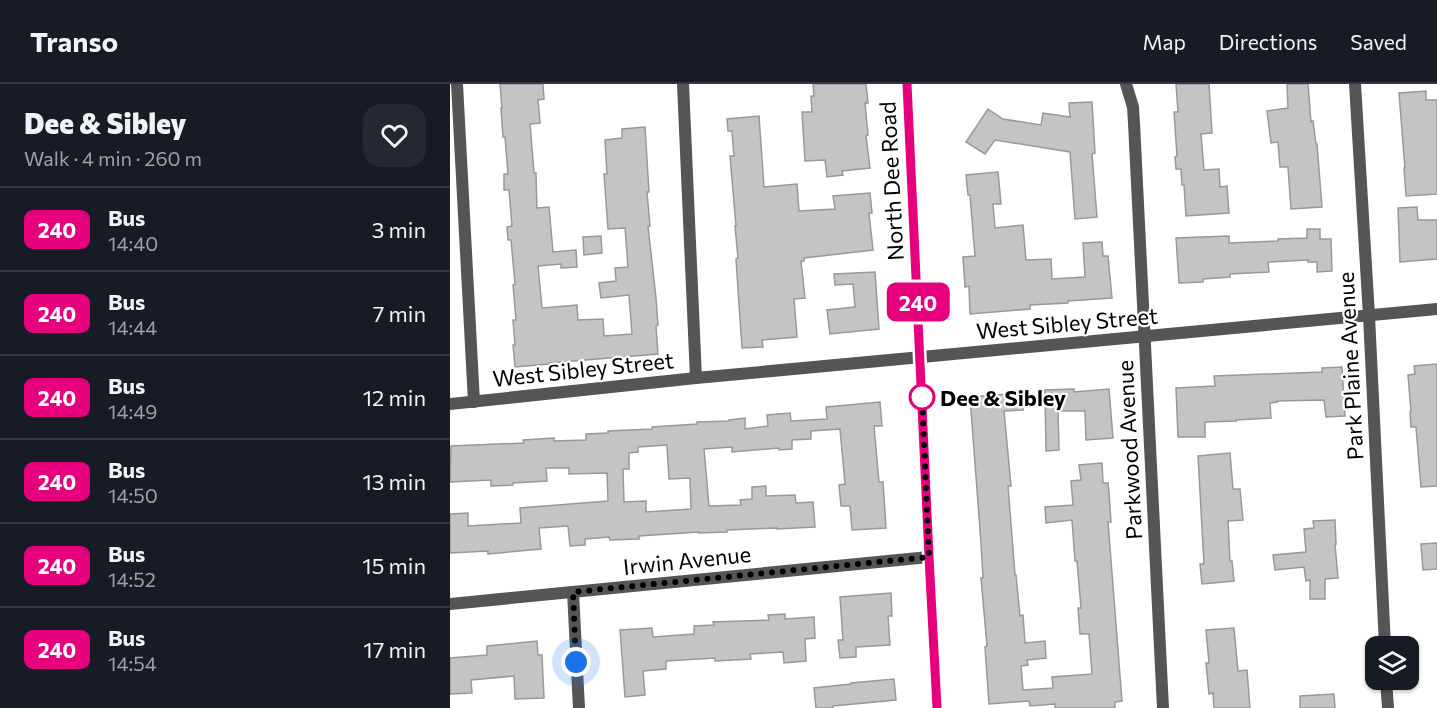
<!DOCTYPE html>
<meta charset="utf-8">
<style>
:root{--surface:#171b24;--page:#242831;--text:#f1f3f6;--muted:#9ea1a6;--line:#363941}
body{margin:0;font-family:Commissioner,sans-serif;background:var(--page);color:var(--text);height:100vh;display:flex;flex-direction:column;font-size:22px;white-space:nowrap}
*{box-sizing:border-box;margin:0}
p{font-size:20px;color:var(--muted)}
.icon{flex:none;width:33px;height:33px;fill:none;stroke:currentColor;stroke-width:2;stroke-linecap:round;stroke-linejoin:round}
.map{position:relative;flex:1;overflow:hidden}
.details{display:flex;flex-direction:column;background:var(--surface);width:450px}
.details>*{flex:none}
.badge{padding:0 12px;border-radius:9px;font-size:21px;line-height:39px}
.tools{position:absolute;left:915px;top:552px;display:grid;gap:12px}
.tools a{display:grid;place-items:center;width:54px;height:54px;border-radius:12px;background:var(--surface);box-shadow:0 2px 4px #0004;font-size:30px}
.you{position:absolute;width:30px;height:30px;margin:-15px;border:4px solid #fff;border-radius:50%;background:#1a73e8;box-shadow:0 0 0 9px #1a73e833}
.map>.badge{position:absolute;translate:-50% -50%;box-shadow:0 0 0 3px #fff}
.round{display:grid;place-items:center;flex:none;width:63px;height:63px;border-radius:18px;background:var(--page)}
.summary{display:flex;align-items:center;justify-content:space-between;height:102px;padding:0 24px}
h1{font-size:28px;font-weight:800;line-height:45px}
ul{padding:0;list-style:none}
li{display:flex;align-items:center;gap:18px;height:84px;padding:0 24px;border-top:2px solid var(--line)}
li div{flex:1}
li b{display:block;font-size:22px}
li em{font-style:normal}
li .badge{min-width:66px;font-weight:700;text-align:center}
header{display:flex;align-items:center;gap:36px;box-sizing:border-box;height:84px;padding:0 30px;background:var(--surface);border-bottom:2px solid var(--line)}
header strong{font-size:28px}
nav{display:flex;gap:33px;margin-inline-start:auto;font-size:21px}
main{display:flex;flex:1;min-height:0}
.map>svg:first-child{display:block}
.building{fill:#c4c4c4;stroke:#999;stroke-width:1.5;fill-rule:evenodd}
.lines{fill:none;stroke-linecap:round;stroke-linejoin:round}
.street{stroke:#555;stroke-width:12}
.secondary{stroke:#222;stroke-width:12}
.line-casing{stroke:#fff;stroke-width:14}
.line{stroke:#e6007e;stroke-width:9}
.walk{stroke:#000;stroke-width:6;stroke-dasharray:0 10.8}
.stop-dot{fill:#fff;stroke:#e6007e;stroke-width:3}
.labels{text-anchor:middle;dominant-baseline:central;stroke-width:4.5;stroke-linejoin:round;paint-order:stroke}
.street-label{font-size:22px;fill:#000;stroke:#fff}
.stop-label{font-size:22px;font-weight:bold;fill:#000;stroke:#fff;text-anchor:start}
</style>
<header>
<strong>Transo</strong>
<nav><a>Map</a><a>Directions</a><a>Saved</a></nav>
</header>
<main>
<section class="details">
<div class="summary"><div><h1>Dee &amp; Sibley</h1><p>Walk · 4 min · 260 m</p></div><a class="round"><svg class="icon" aria-label="heart" viewBox="0 0 24 24"><path d="M12 20l-8-8c-3-5 5-10 8-4 3-6 11-1 8 4z"/></svg></a></div>
<ul>
<li><span class="badge" style="background:#e6007e;color:#fff">240</span><div><b>Bus</b><p>14:40</p></div><em>3 min</em></li>
<li><span class="badge" style="background:#e6007e;color:#fff">240</span><div><b>Bus</b><p>14:44</p></div><em>7 min</em></li>
<li><span class="badge" style="background:#e6007e;color:#fff">240</span><div><b>Bus</b><p>14:49</p></div><em>12 min</em></li>
<li><span class="badge" style="background:#e6007e;color:#fff">240</span><div><b>Bus</b><p>14:50</p></div><em>13 min</em></li>
<li><span class="badge" style="background:#e6007e;color:#fff">240</span><div><b>Bus</b><p>14:52</p></div><em>15 min</em></li>
<li><span class="badge" style="background:#e6007e;color:#fff">240</span><div><b>Bus</b><p>14:54</p></div><em>17 min</em></li>
</ul>
</section>
<div class="map">
<svg width="987" height="624" viewBox="0 0 987 624">
<rect width="100%" height="100%" fill="#fff"/>
<g class="building">
<path d="M50,0h43l1,15 -6,1 2,23 -10,1 4,49h2l1,35 12,-1 4,45 23,-2 1,17 -16,1v-4l-23,2 4,42 35,-3 1,15 25,-1 1,17 28,-2 -3,-39 -28,3 -2,-15 17,-2 -1,-13 13,-1 -3,-39 -17,1 -4,-55h3l-2,-34 17,-2v-9l23,-2 4,65h-2l3,34h-2l8,72 2,27 -2,1 2,28 -109,9v1l-34,3 -2,-22h2l-2,-25h3l-3,-35 2,-1 -4,-44h-3l-1,-13 5,-1 -3,-36h-5v-16h4l-3,-37h-2l-2,-29h1z"/>
<path d="M363,0h53l2,19h-3l3,32 -2,1 4,32 -28,3 1,4 -16,2 -2,-17 -20,1 -3,-49h10l-1,-16h3z"/>
<path d="M726,0h33l3,49 -11,1 3,36 15,-1 1,18 7,-1 2,27 -43,3 -2,-31h-2l-1,-16h-5l-1,-12 2,-1 -3,-44h4z"/>
<path d="M837,0h21l3,38 2,-1 3,23h1l5,63 -31,2 -3,-42h-8l-2,-25 -7,1 -4,-32 21,-3z"/>
<path d="M976,7v9h11v94l-31,2 -2,-28h1l-6,-75z"/>
<path d="M642,18l3,51 -3,1 5,63 -22,2 -5,-67 -75,-12 -10,14 -19,-12 22,-33 15,10 38,6 2,-12 27,4 -1,-14z"/>
<path d="M309,32l5,71 33,-3 2,27 36,-2 -2,-13 37,-3 2,20h-3l4,37 -69,8v3h-3l4,37 -11,1 3,38 -35,3 1,7 -21,1 -6,-89 2,-1 -3,-32h1l-6,-70h4l-2,-25h-4l-1,-12z"/>
<path d="M548,88l3,32h-8l2,24 28,-3 3,35 25,-1 1,20 33,-2 -2,-34 19,-1 1,14h5l4,42 -44,3v2l-38,2v4l-60,5 -1,-28 -4,1 -2,-30 12,-1 -5,-61h-2l-2,-20z"/>
<path d="M967,123l1,13h19v39l-37,3 -2,-54z"/>
<path d="M857,145h13v10h11l1,32 -15,1v-10h-9v-2l-40,2 1,10 -39,2v3l-27,2v3l-24,1 -3,-45 53,-2v7l49,-2v-2l29,-1z"/>
<path d="M151,152l1,17 -18,2 -1,-18z"/>
<path d="M425,188l4,57 -49,5 -3,-24 28,-3 -2,-23 -18,1 -1,-11z"/>
<path d="M987,280v122l-16,1 -5,-60h-5l-1,-15 1,-1 -3,-36 7,-1 -1,-8z"/>
<path d="M892,283l3,49 -19,1 -2,-17 -47,1v1l-7,1 1,15 -35,2v1l-31,1v15h-27l-2,-49 39,-2 -1,-10 108,-4v-4z"/>
<path d="M624,305v3l35,-3 4,49 -27,2 -1,-29h-27l1,39 -13,1 -1,-61z"/>
<path d="M572,309l1,17 -19,1 7,75h-3l7,89h1l4,41 3,-1 2,28 20,-2 1,17 -19,2 1,5 -7,1 2,24 30,-2 -1,-11 40,-3 -3,-40h-9l-2,-26h3l-4,-47h-2l-3,-41 -26,3 -1,-16 28,-2 -2,-24 10,-1 -2,-15 23,-2 1,20h5l1,10 2,29h-3l14,179 -7,1v6h-60v-4l-25,2 -1,-5 -40,3 -4,-57 2,-1 -6,-68h2l-2,-35 -11,-146z"/>
<path d="M430,318l2,24h-8l5,56h4l3,46 -34,2 -2,-24h-9l-2,-21 6,-1 -5,-55 -29,2v8l-19,1v9l-13,1v-2l-47,4v-5l-28,2 5,57 32,-1 -1,-5 12,-1v-12l14,-1v10l29,-1 1,8 17,-1 2,25 -38,2v-1l-50,2v2l-28,1v-1l-60,4v3l-29,1 -1,-3 -24,2v6l-15,1 -2,-20 -29,2 2,21 -53,5v-3l-38,2v-39l18,-1v13l53,-3 -1,-15 88,-7 -1,-28 -38,1v-6h-23l1,13 -34,2v2l-22,1v-6l-41,2 1,-36 73,-3 -1,-3 31,-2v3l32,-1v-6l22,-1v-2l44,-2v-2l45,-3v-2l32,-1v-1l16,-2v11l23,-3 -1,-11 23,-2 1,8 36,-2 -1,-12zM217,361l2,34 21,-1 1,31 -45,3v-11l-22,1 -1,-33h6v-16l9,-1v-5z"/>
<path d="M780,369l3,36h7l3,31 -15,1 2,40h2l2,20 -32,3 -2,-20h4l-6,-108z"/>
<path d="M885,436l1,24h-1l3,34 -13,1v20h-15v-19l-4,1 -2,-14 -29,3 -2,-15 33,-3 -2,-23 10,-1 -1,-7z"/>
<path d="M987,459v26l-14,1 -2,-26z"/>
<path d="M441,509l1,23h-4l2,29 -34,2v10l-16,1 -2,-18h5l-3,-43z"/>
<path d="M335,530v5l29,-2 1,21 -10,1 1,22 -22,2 -1,-11 -33,2 1,5 -36,2v-3l-49,3v8l-23,2 2,24 -20,2 -5,-67 32,-2 1,9 41,-3v-8l20,-1 -1,-3 56,-2 -1,-5z"/>
<path d="M784,544l4,43 9,-1 3,38h-36l-1,-15 -4,1 -3,-31h3l-3,-33z"/>
<path d="M87,557l1,14h4l2,43 -29,1 -1,-23 -43,4 1,13 -22,1v-36l37,-3v-9z"/>
<path d="M444,595l2,21 -63,6v2h-17l-2,-20 37,-4v-1z"/>
<path d="M884,610l1,14h-35v-12z"/>
</g>
<g class="lines">
<g class="street">
<path d="M7,0l17,318"/>
<path d="M233,0l13,294"/>
<path d="M676,0l7,23 1,16 29,585"/>
<path d="M905,0l14,232 16,330"/>
<path d="M0,320l246,-26 741,-69"/>
<path d="M123,508l6,116"/>
<path d="M0,520l479,-47"/>
<path d="M936,596l2,28"/>
</g>
<path class="secondary" d="M457,0l22,473 8,151"/>
</g>
<g class="lines">
<defs>
<path id="line" d="M457,0l22,473 8,151"/>
</defs>
<use href="#line" class="line-casing"/>
<use href="#line" class="line"/>
<path class="walk" d="M126,578l-3,-70 356,-35 -7,-160"/>
</g>
<circle class="stop-dot" cx="472" cy="313" r="12"/>
<g class="labels">
<g class="street-label">
<text transform="translate(441 97) rotate(-93)">North Dee Road</text>
<text transform="translate(617 239) rotate(-5)">West Sibley Street</text>
<text transform="translate(900 282) rotate(-93)">Park Plaine Avenue</text>
<text transform="translate(133 285) rotate(-6)">West Sibley Street</text>
<text transform="translate(679 366) rotate(-93)">Parkwood Avenue</text>
<text transform="translate(237 476) rotate(-6)">Irwin Avenue</text>
</g>
<g class="stop-label">
<text x="490" y="313">Dee &amp; Sibley</text>
</g>
</g>
</svg>
<div class="tools">
<a><svg class="icon" aria-label="layers" viewBox="0 0 24 24"><path d="M12 4l9 5-9 5-9-5zM3 14l9 5 9-5"/></svg></a>
</div>
<div class="you" style="left:126px;top:578px"></div>
<b class="badge" style="left:468px;top:218px;background:#e6007e;color:#fff">240</b>
</div>
</main>
